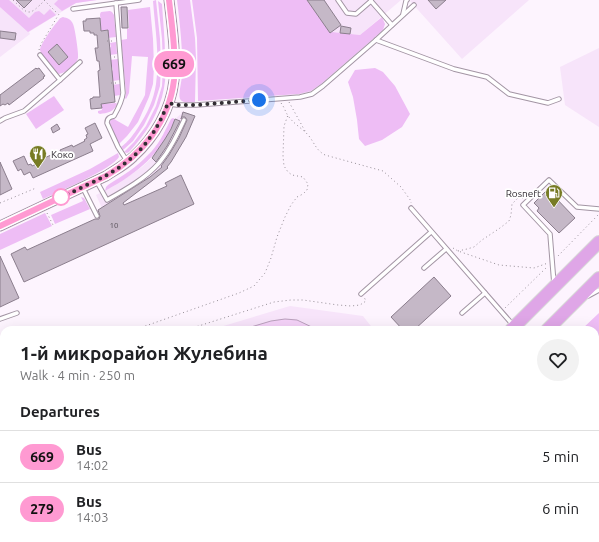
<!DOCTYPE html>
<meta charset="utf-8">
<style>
:root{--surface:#fff;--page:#f2f2f2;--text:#202124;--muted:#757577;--line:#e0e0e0}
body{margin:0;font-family:Ubuntu,sans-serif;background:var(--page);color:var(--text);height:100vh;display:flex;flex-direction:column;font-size:15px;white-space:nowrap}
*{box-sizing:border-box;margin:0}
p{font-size:13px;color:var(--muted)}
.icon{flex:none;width:22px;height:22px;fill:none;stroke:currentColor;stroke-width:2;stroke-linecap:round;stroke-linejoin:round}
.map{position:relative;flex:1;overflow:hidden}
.side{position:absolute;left:0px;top:326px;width:599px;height:216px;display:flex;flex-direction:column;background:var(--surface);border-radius:12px 12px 0 0;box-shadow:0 4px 16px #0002}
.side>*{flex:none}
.badge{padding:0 8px;border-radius:13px;font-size:14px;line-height:26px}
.you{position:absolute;width:20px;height:20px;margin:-10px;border:3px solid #fff;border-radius:50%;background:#1a73e8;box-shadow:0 0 0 6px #1a73e833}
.map>.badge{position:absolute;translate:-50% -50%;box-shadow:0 0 0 2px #fff}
h2{padding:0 20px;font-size:15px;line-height:36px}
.round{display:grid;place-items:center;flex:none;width:42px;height:42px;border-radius:21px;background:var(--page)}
.overview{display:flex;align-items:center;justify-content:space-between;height:68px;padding:0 20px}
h1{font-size:19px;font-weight:700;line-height:30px}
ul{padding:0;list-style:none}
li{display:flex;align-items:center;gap:12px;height:52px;padding:0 20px;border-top:1px solid var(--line)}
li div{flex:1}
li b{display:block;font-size:15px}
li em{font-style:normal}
li .badge{min-width:44px;font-weight:700;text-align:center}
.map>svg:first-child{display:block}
.built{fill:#f7e4fa}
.green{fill:#eebdf5}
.water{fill:#f4d2f8;stroke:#baa0bd}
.building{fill:#c5b8c7;stroke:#8b7e8d}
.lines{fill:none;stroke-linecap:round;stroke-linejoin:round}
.lane-casing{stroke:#a395a4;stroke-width:5.5}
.secondary-casing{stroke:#a395a4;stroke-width:11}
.primary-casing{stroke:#d6d5d6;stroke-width:13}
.highway-casing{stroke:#d6d5d6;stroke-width:14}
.path{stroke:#968f97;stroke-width:1;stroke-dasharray:1 3;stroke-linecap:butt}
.lane{stroke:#fff;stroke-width:3.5}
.secondary{stroke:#f5e4f8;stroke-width:9}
.primary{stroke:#eccaf1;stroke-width:11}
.highway{stroke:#dfa6e7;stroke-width:12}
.line-casing{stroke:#fff;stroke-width:9}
.line{stroke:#ff9ad2;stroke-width:6}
.walk{stroke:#322d33;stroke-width:4;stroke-dasharray:0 7.2}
.stop-dot{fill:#fff;stroke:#ff9ad2;stroke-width:2}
.labels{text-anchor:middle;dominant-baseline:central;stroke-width:3.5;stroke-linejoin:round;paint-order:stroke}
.number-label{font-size:8px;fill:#575058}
.poi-label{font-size:10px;fill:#322d33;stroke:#fff;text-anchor:start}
</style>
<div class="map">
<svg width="599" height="542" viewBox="0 0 599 542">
<rect width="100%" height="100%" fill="#fdf4fe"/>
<g class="built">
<path d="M0,0h97l-21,3 -47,29 1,2 -30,23z"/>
<path d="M307,0h94l-41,35 -28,-3 -2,1z"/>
<path d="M411,0h118l-67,59 -52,-58z"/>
<path d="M599,48v79l-34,-22 -5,-38z"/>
<path d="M182,111l13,5 -9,21 -18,28 -7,9 -15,12 -25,16 -22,12 -2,-4 5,-2 -6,-13 18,-9 9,-6 19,-13 10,-9 13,-19 6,-10 4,-10 6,-5z"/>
<path d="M290,306l73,10 11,14h-164z"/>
<path d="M4,487v51h228l-5,4h-227v-46z"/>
</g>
<g class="green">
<path d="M0,0h9l20,18 6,-6 4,-1 5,4 6,-6 6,6 -28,17 -28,-25z"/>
<path d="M58,0h39l-21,3 -14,8 -8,-7z"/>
<path d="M156,0l4,39 1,28 -1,19 -6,19 -10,20 -11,16 -10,9 -2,-3c7,-5 13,-13 18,-21 8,-12 15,-27 17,-42 4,-27 -1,-56 -3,-83z"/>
<path d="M177,0h13l5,38 1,20 -1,44c-5,0 -12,2 -15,-3 -2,-5 2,-18 2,-25 1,-24 -2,-49 -5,-74z"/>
<path d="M192,0h115l23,33 2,-1 28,3 22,-18 3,7 -2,6 -10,9 -52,45 -10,7 -12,3 -101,7 -1,-63z"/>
<path d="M158,1l4,3c1,17 3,35 3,53 1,10 1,20 -1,31 -4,24 -18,46 -35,64l-2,1 -3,-1 10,-10 12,-16 10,-20 6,-20 1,-19 -1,-28z"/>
<path d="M150,7l3,32 1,28 -1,17 -4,13 -11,25 -11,14 -8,8 -9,-19c-1,-3 0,-4 2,-6h2l14,8 15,-28 2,-4 3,-38 -16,-1 -3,37 -3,6 -1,-1 1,-5 -5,-53 6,-1v-10l2,-1 -1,-18z"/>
<path d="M110,11l2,1 2,3 2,22 -9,1 1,-8 -9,1 2,-2 -1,-15 1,-2z"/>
<path d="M63,17c4,1 8,2 10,7 2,4 6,31 5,34 -2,7 -12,15 -19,16 -4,-2 -18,-19 -19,-24 0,-5 14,-25 18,-29 2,-3 2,-3 5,-4z"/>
<path d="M116,42l1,12 -7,1 -1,-7 2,-1 -1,-4z"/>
<path d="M118,59l2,21 -8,1v-10l1,-1 -1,-4h-3v-6z"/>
<path d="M375,68l8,4 12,14 15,28 -8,13 -20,13 -17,6 -6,-7 -2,-19 -4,-23 -5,-15 7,-12z"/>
<path d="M120,84v11l-6,1 -3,-11z"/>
<path d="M54,96l10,14 -28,19 -10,-15z"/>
<path d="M116,103l1,1c-3,8 -10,9 -17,10l-2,-1v-2l4,-1 -1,-6z"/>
<path d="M173,118l2,1c-14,35 -37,54 -70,72l1,-4 2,-2c14,-9 29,-18 40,-30 10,-9 16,-22 22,-34l1,-2z"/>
<path d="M118,153l1,4c-7,12 -61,35 -76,42l-3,-7 50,-23z"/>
<path d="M81,197l3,1 6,11 -35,15 -4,-9 32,-14z"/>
<path d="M45,213l7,13 -52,24v-16z"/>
<path d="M599,313v108l-4,5v-96h-14z"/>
<path d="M335,538h68l-5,4h-68z"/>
</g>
<path class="water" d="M285,319l12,1 21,10h-77l30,-9z"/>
<g class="building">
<path d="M16,0h16l-8,8z"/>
<path d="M307,0h17l17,25 -11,8z"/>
<path d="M428,0h18l-10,9z"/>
<path d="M121,7h6l1,21h-6z"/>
<path d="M100,18l1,13 7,-1 7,72 -14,2 1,4 -11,1 -1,-10 3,-1v-1h7l-2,-26 2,-1 -1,-9h-2l-2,-13h3l-1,-13h-3v-2h-4v-2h-6l-1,-10h3v-2z"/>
<path d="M341,26l10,2 -1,6 -10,-1z"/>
<path d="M0,31l16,2 -1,7 -15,-2z"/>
<path d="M57,44l11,13 -9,8 -11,-13z"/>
<path d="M36,68l1,1 2,-1 6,8 -2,1 1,1 -35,27 -1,-2 -3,2 -2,-1 -3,2v-11z"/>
<path d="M183,112l12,4 -9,21 -15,25 -4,5 1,1 -15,12 -30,23 1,2 43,-19 -2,-3 16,-8 13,29 -170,78 -13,-28 14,-7 2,3 68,-31h4l1,-3 -2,-6 52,-33 12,-10 -1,-1 8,-11 10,-17 8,-18 -2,-3h-3l-1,2z"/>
<path d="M175,119l5,2 -13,25 -11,16 -4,-4 13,-19 6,-10z"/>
<path d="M95,123l7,15 -12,6 3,7 -60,27 -3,-6 -6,3 -3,-6 -3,2 -5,-10 11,-5 4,9 3,-1 1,2 9,-4 -1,-2 11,-5 1,1 9,-4 -1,-2 12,-5 1,2 12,-6 -1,-1 3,-2 -1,-3 2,-1 -3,-6z"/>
<path d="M57,124l3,5 -7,4 -2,-5z"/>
<path d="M0,162l12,27 -12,6z"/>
<path d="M548,189l6,6h-1l22,23 -16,15 -22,-22 2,-3 -5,-5z"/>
<path d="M0,256l19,42 -19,9z"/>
<path d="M434,277l17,19 -37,34h-11l-12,-13z"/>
</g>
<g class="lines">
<defs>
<g id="lane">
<path d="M338,0l9,13 9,1 15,-13"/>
<path d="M371,1l21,24"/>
<path d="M116,3l7,90c-1,9 -5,16 -9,23 -4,1 -7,2 -7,7l11,24 9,14"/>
<path d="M73,9l66,-9"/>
<path d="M403,14l3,-13 1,-1"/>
<path d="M376,40l78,29 33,8 22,17 39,9 11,-4"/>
<path d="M60,80l20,-18"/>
<path d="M169,104l8,1h19l79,-6 25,-2 12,-3 11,-8 53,-46 38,-35"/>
<path d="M0,121l5,-3 19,-7 36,-31 -20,-25"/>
<path d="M97,182l10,18c18,-10 39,-22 52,-37 11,-13 18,-28 25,-43"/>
<path d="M83,188l14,28"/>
<path d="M411,208l102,117"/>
<path d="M424,268l22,-19"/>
<path d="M554,284l-4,-50 -27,-29 26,-25 28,27 22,2"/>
<path d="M361,294l70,-62"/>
<path d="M588,296l11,-6"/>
<path d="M462,313l23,-20"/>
<path d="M0,319l17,-6"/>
<path d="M595,523l4,5"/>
<path d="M66,538l1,4"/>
<path d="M29,542l4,-4"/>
<path d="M51,542l2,-4"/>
<path d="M211,542l4,-4"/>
</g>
<path id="secondary" d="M0,226l106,-50c9,-6 19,-11 27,-19 22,-20 38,-48 41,-77 2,-27 -2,-54 -5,-80"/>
<path id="primary" d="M245,542l6,-4"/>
<g id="highway">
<path d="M511,330l88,-88"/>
<path d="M547,330l52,-52"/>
<path d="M265,542l5,-4"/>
<path d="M304,542l5,-4"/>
</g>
</defs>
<use href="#lane" class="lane-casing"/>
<use href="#secondary" class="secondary-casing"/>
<use href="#primary" class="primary-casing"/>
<use href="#highway" class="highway-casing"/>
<g class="path">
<path d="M13,0c16,15 15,17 32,0"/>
<path d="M44,0l14,14"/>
<path d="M107,41h7"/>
<path d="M39,50l2,-6 18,-30"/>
<path d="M110,57h5"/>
<path d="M111,83h7"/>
<path d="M289,102l16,29"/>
<path d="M281,103c4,5 4,9 8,14 5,7 14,12 20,19 6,8 7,14 16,19l58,16 18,16 10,14v2"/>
<path d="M0,203l36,-15"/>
<path d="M47,213l7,14"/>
<path d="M453,248l5,3 41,14 35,3 14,-5"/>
<path d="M458,251l9,-2 7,-2 8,-7 18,-12 9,-7 2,-6 1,-11 8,-8 3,3"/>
<path d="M558,256l41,-42"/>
<path d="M505,308l42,-41"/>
<path d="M134,330l105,-37 15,-7 11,-13 6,-15 6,-21 8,-20 6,-12 6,-8 6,-3 4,-4 1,-6 -5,-7 -11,-2 -4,-3 -4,-6 -1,-10 1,-30 4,-11"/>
<path d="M186,330l88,-28 17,-2h12l35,5 13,1 9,-1 6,-4 -2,-4"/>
<path d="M595,408l4,3"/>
<path d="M0,430l3,10 1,1"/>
<path d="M0,499l4,-9"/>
</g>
<use href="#lane" class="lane"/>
<use href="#secondary" class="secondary"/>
<use href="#primary" class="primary"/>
<use href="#highway" class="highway"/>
</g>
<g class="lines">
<defs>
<path id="line" d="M0,226l106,-50c36,-21 63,-54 68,-96 2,-27 -2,-54 -5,-80"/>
</defs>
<use href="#line" class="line-casing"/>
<use href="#line" class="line"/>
<path class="walk" d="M61,197c9,-3 19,-9 28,-13 41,-19 62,-38 79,-81l9,2h19l63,-5"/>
</g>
<defs>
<symbol id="restaurant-pin" viewBox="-11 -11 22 30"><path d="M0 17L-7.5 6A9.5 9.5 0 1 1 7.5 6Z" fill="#777b24" stroke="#fff"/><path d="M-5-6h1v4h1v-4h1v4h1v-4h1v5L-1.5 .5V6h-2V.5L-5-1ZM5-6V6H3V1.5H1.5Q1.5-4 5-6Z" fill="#fff"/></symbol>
<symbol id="fuel-pin" viewBox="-11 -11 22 30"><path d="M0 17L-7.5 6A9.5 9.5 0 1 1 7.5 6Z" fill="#777b24" stroke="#fff"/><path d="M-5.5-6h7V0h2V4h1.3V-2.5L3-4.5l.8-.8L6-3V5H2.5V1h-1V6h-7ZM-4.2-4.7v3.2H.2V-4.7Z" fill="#fff"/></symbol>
</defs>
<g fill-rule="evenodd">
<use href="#restaurant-pin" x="28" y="144" width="20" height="27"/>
<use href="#fuel-pin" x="544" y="183" width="20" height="27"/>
</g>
<circle class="stop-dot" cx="61" cy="197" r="8"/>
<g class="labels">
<g class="number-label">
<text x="114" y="225">10</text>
</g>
<g class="poi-label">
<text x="51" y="154">Коко</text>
<text x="541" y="193" text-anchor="end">Rosneft</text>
</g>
</g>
</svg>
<div class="you" style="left:259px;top:100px"></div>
<b class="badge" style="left:174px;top:64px;background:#ff9ad2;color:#111">669</b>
<section class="side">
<div class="overview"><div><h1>1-й микрорайон Жулебина</h1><p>Walk · 4 min · 250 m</p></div><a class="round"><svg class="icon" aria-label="heart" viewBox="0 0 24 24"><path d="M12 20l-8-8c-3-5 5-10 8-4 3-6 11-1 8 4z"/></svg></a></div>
<h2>Departures</h2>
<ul>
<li><span class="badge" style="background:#ff9ad2;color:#111">669</span><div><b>Bus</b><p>14:02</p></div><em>5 min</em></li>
<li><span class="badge" style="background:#ff9ad2;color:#111">279</span><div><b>Bus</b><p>14:03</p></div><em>6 min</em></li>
</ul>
</section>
</div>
